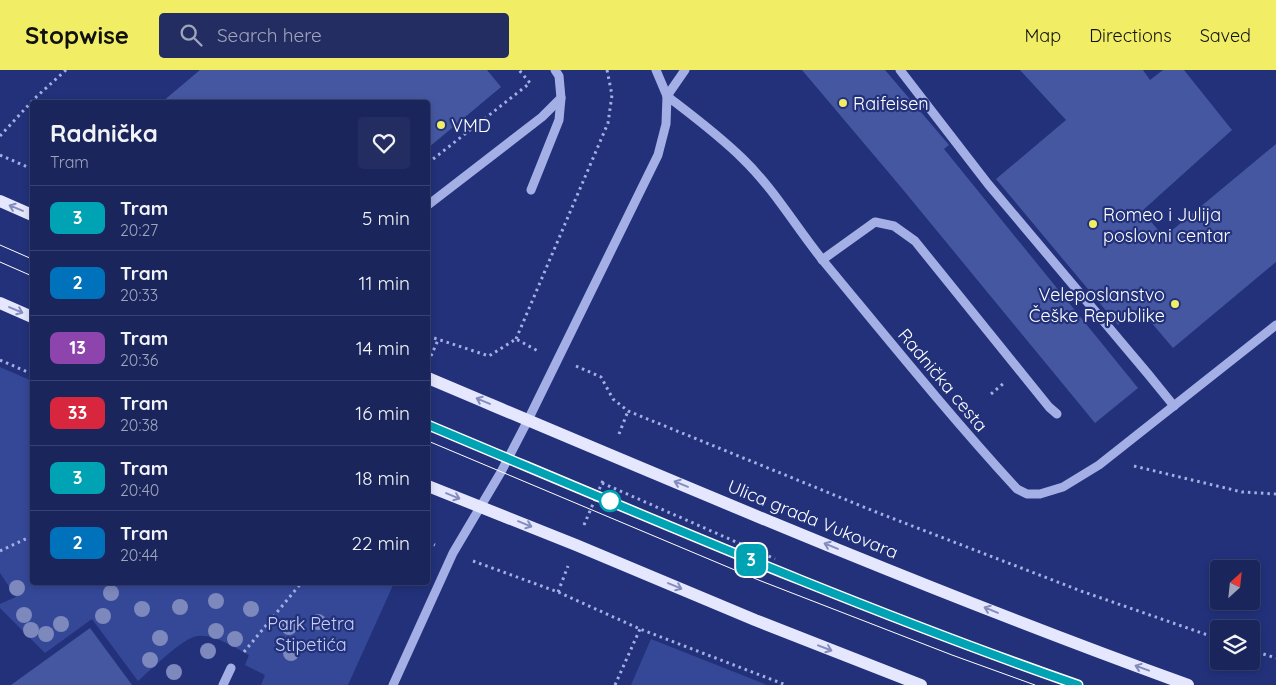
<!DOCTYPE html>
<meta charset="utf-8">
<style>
:root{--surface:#1a255c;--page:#232d62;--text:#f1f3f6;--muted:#9fa5bb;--line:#384272;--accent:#f1ee66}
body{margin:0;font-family:Quicksand,sans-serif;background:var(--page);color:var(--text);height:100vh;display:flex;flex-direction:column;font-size:19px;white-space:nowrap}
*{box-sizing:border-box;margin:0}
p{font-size:16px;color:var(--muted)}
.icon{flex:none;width:28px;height:28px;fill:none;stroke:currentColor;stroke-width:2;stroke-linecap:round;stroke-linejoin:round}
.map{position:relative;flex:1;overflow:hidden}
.details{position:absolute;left:30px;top:30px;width:400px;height:485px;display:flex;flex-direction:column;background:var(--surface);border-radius:5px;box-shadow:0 2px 8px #0003,0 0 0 1px var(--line)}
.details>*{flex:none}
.badge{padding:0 10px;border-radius:8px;font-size:18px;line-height:32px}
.needle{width:32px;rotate:27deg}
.controls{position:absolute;left:1210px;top:490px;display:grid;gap:10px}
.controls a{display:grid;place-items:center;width:50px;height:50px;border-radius:5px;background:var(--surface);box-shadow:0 2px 8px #0003,0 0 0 1px var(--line);font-size:25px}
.map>.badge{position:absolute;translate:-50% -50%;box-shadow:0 0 0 2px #fff}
.round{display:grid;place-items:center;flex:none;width:52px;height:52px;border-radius:5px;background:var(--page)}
.headline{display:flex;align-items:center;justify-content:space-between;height:85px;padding:0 20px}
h1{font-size:24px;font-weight:800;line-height:38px}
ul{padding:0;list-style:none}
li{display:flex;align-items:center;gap:15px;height:65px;padding:0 20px;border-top:1px solid var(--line)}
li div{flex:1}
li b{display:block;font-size:19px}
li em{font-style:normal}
li .badge{min-width:55px;font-weight:700;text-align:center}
header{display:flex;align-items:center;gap:30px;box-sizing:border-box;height:70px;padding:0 25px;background:var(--accent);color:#111}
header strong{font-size:24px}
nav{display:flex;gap:28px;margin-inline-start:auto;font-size:18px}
.search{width:350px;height:45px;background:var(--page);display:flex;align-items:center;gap:12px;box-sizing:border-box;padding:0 18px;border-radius:5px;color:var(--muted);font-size:19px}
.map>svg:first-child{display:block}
.green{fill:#354898}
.building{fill:#4657a2}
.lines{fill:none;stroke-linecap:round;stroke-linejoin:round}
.path{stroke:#a4b0e5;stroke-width:3;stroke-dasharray:2.5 4;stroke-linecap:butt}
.minor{stroke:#a4b0e5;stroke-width:9}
.major{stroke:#e4e7fd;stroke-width:12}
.tram{stroke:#fff;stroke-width:1}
.tree{fill:#7d88bd}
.oneway{stroke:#838cbc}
.line-casing{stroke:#fff;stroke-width:11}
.line{stroke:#00a3b4;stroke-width:8}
.poi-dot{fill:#f1ee66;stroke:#22317a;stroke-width:2}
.stop-dot{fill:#fff;stroke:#00a3b4;stroke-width:2.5}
.labels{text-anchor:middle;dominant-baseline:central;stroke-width:4.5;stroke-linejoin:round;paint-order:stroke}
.poi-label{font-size:18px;fill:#fff;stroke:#22317a;text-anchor:start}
.street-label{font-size:18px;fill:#fff;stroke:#22317a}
.park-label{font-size:18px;fill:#c7cff4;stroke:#22317a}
</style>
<header>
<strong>Stopwise</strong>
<div class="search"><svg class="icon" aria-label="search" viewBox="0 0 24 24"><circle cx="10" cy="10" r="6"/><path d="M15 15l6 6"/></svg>Search here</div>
<nav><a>Map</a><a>Directions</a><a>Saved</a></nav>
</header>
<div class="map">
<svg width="1276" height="615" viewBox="0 0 1276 615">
<rect width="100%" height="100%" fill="#22317a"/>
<g class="green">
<path d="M0,297l32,14v201l362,1 -46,102h-87l4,-10 -20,-10 4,-10c-14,-7 -34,-21 -51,-19 -15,1 -47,34 -60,45l-46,-62 -47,34 -45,-45v-4l16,-7 -16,-24z"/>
<path d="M651,569l116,46h-136z"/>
</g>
<g class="building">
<path d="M200,0h287l14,17 -73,61v-46h-266z"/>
<path d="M802,0h83l64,75 -5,4 194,239 -43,35 -195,-237z"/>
<path d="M1020,0h123l7,10 13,-10h21l48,60 -90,81 22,26 112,-93v118l-103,86 -34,-40 -21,17 -122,-146 70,-59z"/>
<path d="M90,558l42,57h-121z"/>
</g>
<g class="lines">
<g class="path">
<path d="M0,66l35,-38 31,-28"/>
<path d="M0,85l32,14"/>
<path d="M428,93l102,-80 -11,-13"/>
<path d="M428,266l61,20 27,-17 22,12"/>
<path d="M516,269l92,-216 4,-28 -5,-25"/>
<path d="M431,286l7,-16"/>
<path d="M0,290l32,14"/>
<path d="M576,296l25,11 12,22 15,12 248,101 205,79 138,48"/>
<path d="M991,324l13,-11"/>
<path d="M619,364l9,-23"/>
<path d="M1134,396l108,26 34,2"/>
<path d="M602,413l173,76"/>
<path d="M584,455l20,-47"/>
<path d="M428,472l7,3"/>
<path d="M0,481l32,-15"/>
<path d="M473,491l85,31 82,37 146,56"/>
<path d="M558,522l10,-26"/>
<path d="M1251,580l25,8"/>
<path d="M244,582l58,-70"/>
<path d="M615,615l25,-56"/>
</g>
<g class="minor">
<path d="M900,0l88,114 160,190 26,32"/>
<path d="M667,26c26,20 53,40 76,63 32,31 54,70 82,104 63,76 125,153 192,226l10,5h13l23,-7 36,-22 177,-140"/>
<path d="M667,26l18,-26"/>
<path d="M531,120l28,-70 2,-22"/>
<path d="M428,135l114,-88 19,-19 -2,-22 -4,-6"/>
<path d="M822,190l53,-38 19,4 21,15 134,166 8,7"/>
<path d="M223,615l8,-17"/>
<path d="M393,615l60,-132 48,-81 27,-52 130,-265 8,-31 1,-28 -11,-26"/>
</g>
<g class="major">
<path d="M0,131l32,14"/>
<path d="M0,233l32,14"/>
<path d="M428,308c251,106 503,214 760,307"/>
<path d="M428,416l148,59 179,75 166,65"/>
</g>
<g class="tram">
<path d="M0,175l32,14"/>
<path d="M0,192l32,14"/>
<path d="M428,355c215,89 429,183 650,260"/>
<path d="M428,371l333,140 191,74 83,30"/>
</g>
</g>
<g class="tree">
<circle cx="17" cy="518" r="8"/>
<circle cx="111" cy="523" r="8"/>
<circle cx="216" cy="531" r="8"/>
<circle cx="180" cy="537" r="8"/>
<circle cx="142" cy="539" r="8"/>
<circle cx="251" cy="539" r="8"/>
<circle cx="24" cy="545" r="8"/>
<circle cx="103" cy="546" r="8"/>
<circle cx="318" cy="552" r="8"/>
<circle cx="61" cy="554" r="8"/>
<circle cx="289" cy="557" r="8"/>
<circle cx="31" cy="560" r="8"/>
<circle cx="216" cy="561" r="8"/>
<circle cx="46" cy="564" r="8"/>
<circle cx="160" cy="568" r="8"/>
<circle cx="235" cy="569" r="8"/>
<circle cx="208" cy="581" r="8"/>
<circle cx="291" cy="583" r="8"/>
<circle cx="150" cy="590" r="8"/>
<circle cx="174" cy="602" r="8"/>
</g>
<defs><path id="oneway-shaft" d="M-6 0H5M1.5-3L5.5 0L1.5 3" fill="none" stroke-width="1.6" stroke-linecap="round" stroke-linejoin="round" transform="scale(1.25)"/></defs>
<g class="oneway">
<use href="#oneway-shaft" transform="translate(16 138) rotate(-158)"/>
<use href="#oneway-shaft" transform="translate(16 240) rotate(23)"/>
<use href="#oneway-shaft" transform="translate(483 331) rotate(-157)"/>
<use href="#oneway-shaft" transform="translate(681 414) rotate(-158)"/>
<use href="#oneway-shaft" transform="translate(453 426) rotate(22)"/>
<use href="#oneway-shaft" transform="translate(525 454) rotate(22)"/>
<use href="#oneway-shaft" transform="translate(831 476) rotate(-158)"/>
<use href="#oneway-shaft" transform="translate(675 516) rotate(23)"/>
<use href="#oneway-shaft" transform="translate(991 540) rotate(-158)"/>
<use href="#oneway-shaft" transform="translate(825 578) rotate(21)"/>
<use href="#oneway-shaft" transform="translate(1142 598) rotate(-160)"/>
</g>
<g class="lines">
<defs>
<path id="line" d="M428,355c215,90 429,183 650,260"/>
</defs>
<use href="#line" class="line-casing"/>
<use href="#line" class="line"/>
</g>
<g class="poi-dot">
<circle cx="843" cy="33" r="5"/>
<circle cx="441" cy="55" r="5"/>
<circle cx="1093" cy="154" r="5"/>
<circle cx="1175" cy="234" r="5"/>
</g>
<circle class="stop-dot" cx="610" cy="431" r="10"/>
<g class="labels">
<g class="poi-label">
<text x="853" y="33">Raifeisen</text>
<text x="451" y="55">VMD</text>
<text x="1103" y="144">Romeo i Julija<tspan x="1103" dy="21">poslovni centar</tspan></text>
<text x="1165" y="224" text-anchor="end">Veleposlanstvo<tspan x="1165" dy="21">Češke Republike</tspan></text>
</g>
<g class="street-label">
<text transform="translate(943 310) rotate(50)">Radnička cesta</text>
<text transform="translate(813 449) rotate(22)">Ulica grada Vukovara</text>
</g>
<g class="park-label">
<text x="311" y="553">Park Petra<tspan x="311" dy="21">Stipetića</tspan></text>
</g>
</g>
</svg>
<div class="controls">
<a><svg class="needle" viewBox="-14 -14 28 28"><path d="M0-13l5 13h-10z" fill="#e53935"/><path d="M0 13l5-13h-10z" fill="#9fa5bb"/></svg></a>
<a><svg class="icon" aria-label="layers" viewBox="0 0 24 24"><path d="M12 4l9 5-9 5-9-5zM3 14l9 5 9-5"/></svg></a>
</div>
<b class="badge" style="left:751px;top:490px;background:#00a3b4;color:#fff">3</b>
<section class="details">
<div class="headline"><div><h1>Radnička</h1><p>Tram</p></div><a class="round"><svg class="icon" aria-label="heart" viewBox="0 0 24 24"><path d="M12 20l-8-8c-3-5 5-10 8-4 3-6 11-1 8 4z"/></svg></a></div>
<ul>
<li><span class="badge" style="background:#00a3b4;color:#fff">3</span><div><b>Tram</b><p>20:27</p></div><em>5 min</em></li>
<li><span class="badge" style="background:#0072bc;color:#fff">2</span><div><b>Tram</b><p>20:33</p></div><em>11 min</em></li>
<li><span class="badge" style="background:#8e44ad;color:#fff">13</span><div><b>Tram</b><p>20:36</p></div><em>14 min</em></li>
<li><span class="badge" style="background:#d7263d;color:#fff">33</span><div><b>Tram</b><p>20:38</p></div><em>16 min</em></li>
<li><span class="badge" style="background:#00a3b4;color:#fff">3</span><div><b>Tram</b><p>20:40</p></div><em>18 min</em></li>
<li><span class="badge" style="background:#0072bc;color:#fff">2</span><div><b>Tram</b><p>20:44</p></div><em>22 min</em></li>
</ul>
</section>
</div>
